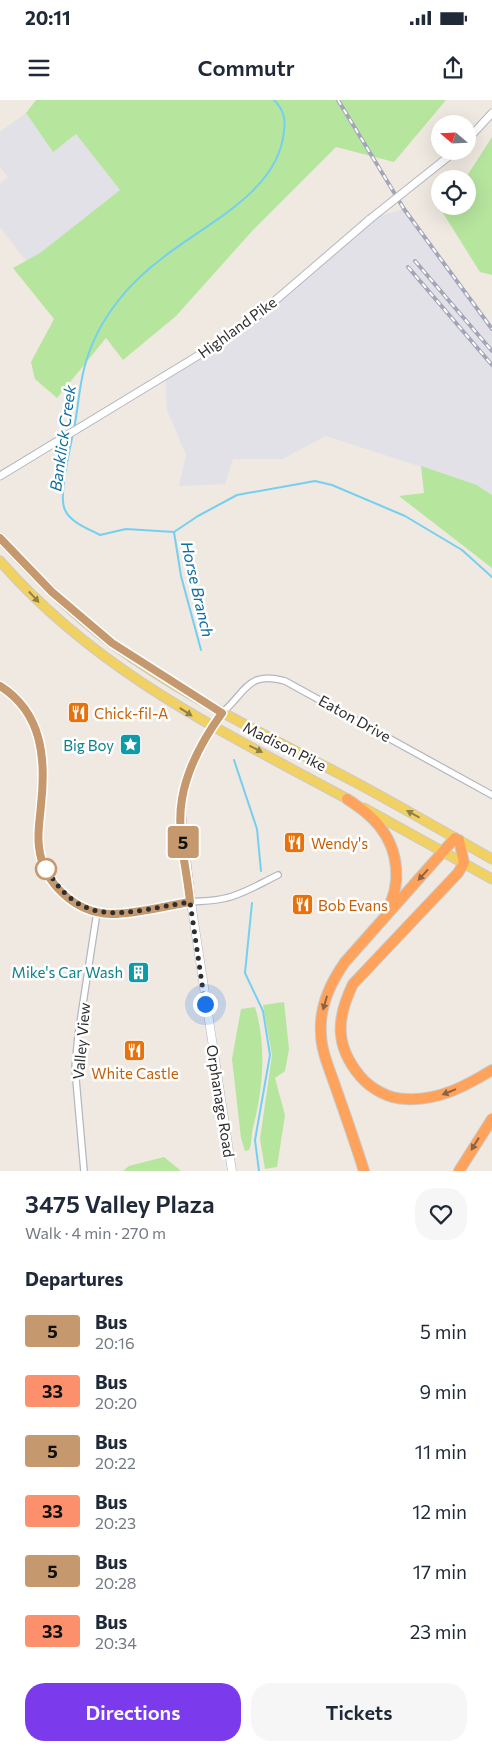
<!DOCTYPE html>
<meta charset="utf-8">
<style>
:root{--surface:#fff;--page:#f6f6f7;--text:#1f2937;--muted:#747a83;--accent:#7c3aed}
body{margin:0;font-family:Commissioner,sans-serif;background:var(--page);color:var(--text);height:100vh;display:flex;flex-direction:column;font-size:19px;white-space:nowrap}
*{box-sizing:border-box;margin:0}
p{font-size:16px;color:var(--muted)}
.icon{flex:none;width:28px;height:28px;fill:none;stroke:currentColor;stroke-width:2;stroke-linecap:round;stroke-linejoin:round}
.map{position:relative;height:1071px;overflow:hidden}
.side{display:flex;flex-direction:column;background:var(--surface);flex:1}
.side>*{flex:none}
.badge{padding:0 10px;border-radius:4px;font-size:18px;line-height:32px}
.needle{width:32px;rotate:289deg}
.controls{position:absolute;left:431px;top:15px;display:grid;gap:10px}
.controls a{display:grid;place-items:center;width:45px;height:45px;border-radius:50%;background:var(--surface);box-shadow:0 5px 20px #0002;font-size:25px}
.you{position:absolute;width:25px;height:25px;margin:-12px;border:4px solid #fff;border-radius:50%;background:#1a73e8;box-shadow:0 0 0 8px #1a73e833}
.map>.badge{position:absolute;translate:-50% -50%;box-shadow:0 0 0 2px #fff}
h2{padding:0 25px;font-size:19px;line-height:45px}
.round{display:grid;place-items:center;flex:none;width:52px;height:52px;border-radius:20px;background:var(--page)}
.headline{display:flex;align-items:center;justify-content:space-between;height:85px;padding:0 25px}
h1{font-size:24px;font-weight:600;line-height:38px}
.action{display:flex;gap:10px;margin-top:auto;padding:10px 25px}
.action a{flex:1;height:58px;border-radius:20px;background:var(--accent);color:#fff;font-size:20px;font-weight:600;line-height:58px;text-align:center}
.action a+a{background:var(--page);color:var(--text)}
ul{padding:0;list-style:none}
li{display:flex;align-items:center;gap:15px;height:60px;padding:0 25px}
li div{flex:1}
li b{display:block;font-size:19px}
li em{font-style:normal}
li .badge{min-width:55px;font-weight:700;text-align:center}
.status{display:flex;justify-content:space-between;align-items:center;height:35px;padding:0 25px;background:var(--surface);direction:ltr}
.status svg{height:14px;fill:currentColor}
header{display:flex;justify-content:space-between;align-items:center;height:65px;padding:0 25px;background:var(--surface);font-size:22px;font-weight:600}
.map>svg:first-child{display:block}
.industrial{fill:#e3e1e8}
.green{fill:#b6e59e}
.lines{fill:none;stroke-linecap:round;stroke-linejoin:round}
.stream{stroke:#75cff0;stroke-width:2}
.minor-casing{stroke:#b4b7c1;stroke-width:8}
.tertiary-casing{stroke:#b4b7c1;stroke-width:9}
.secondary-casing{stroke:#b4b7c1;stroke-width:9}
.primary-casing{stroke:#c9c9c9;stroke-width:11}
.motorway-casing{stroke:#c9c9c9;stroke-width:12}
.minor{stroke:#fff;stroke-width:5.5}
.tertiary{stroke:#fff;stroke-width:7}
.secondary{stroke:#fff;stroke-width:8}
.primary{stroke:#f2d163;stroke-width:9}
.motorway{stroke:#ffa35c;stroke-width:10}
.rail-casing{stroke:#a3a6b8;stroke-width:4}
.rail{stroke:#fff;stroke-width:2;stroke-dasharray:5.5;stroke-linecap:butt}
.tertiary-bridge-casing{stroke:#b4b7c1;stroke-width:9;stroke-linecap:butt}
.tertiary-bridge{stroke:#fff;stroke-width:7}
.oneway{fill:#908048}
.oneway2{fill:#8c6343}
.line-casing{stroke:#fff;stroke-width:11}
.line{stroke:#c5986d;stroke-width:8}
.walk{stroke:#2e2e2e;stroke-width:5;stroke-dasharray:0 9}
.stop-dot{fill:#fff;stroke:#c5986d;stroke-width:2.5}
.labels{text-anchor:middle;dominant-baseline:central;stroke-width:5;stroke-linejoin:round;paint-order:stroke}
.street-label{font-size:15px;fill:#2e2e2e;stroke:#fff}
.food-label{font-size:15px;fill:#c56008;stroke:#fff;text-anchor:start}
.culture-label{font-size:15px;fill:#0d838f;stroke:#fff;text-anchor:end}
.water-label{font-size:16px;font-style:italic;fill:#0d6fa3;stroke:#fff}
</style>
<div class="status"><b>20:11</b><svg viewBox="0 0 49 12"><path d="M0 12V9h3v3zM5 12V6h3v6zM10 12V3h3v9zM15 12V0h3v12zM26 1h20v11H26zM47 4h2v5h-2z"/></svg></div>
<header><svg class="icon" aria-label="menu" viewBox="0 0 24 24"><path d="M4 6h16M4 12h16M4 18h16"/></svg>Commutr<svg class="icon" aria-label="share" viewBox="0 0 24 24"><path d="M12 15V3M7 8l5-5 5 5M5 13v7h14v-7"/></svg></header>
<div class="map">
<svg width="492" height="1071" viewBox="0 0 492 1071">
<rect width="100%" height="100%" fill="#efe9e1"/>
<g class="industrial">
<path d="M26,13l27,39 23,-18 44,56 -80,63 -14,8 -26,-34v-43l8,-7 -8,-10v-35z"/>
<path d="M404,109l88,120v166l-15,-10 -151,-49 -44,23h-49l-8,25 -46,2 7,-31 -19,-45 -2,-35 62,-37 143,-119z"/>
</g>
<g class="green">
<path d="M36,0h410l-52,62 -58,-15 -83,83 -77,86 -53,44 -17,-22 -49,60 -22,-19 -4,-17 23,-43 -41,-51 27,-15 80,-63 -44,-56 -23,18 -27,-39z"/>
<path d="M492,37v138l-12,-3 -37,-59 4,-7h21v-27h-3z"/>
<path d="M421,366l56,19 15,10v73l-93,-72 25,-3z"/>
<path d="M284,902l5,47 -4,22 -10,7 10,37 -8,52 -12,2 -5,-30 12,-84 -9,-50z"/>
<path d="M255,907c12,40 8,81 -2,121 -2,7 -1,16 -4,22l-4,1 -4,-13 -9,-79 9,-50z"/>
<path d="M164,1057l17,14h-58l6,-5z"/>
</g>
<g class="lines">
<g class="stream">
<path d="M74,329c4,-20 5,-41 10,-60 6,-24 19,-49 34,-68 12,-16 31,-33 47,-45 42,-33 114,-65 119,-125 2,-13 -1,-22 -10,-31"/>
<path d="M73,333c-3,17 -15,63 -8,77 6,13 24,19 35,25l26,-6 48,3 24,-16 39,-21 78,-14 17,4 73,31 57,34 30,27"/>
<path d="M174,432l7,44 20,74"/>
<path d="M234,660l23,69 4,42"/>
<path d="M252,803l-7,70 18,38 7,44 -15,85 4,31"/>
</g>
<defs>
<g id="minor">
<path d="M0,586c58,36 40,90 38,144 -1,43 29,80 71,83 14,2 29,-3 42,-5 13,-2 27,-5 41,-6 11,-1 23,-1 34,-4 18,-4 35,-15 52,-23"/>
<path d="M222,613c24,-21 26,-43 63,-32l207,114"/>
<path d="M84,1071l-9,-103 3,-32 19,-124"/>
</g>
<g id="tertiary">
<path d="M468,39l24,-26"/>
<path d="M0,376l227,-138 29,-21 114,-98"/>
</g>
<path id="secondary" d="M222,613c-21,28 -38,62 -41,98l10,91 41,269"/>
<g id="primary">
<path d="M0,438c35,38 71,75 113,106 75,55 159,94 240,137 47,25 93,52 139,78"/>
<path d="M0,461c99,113 224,171 353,241"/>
<path d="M364,708l128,71"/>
</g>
<g id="motorway">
<path d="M347,699c12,8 24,16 33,28 19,24 22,58 6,85"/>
<path d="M459,740l5,23 -6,10 -105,111c-17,35 -18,62 7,92 11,13 29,23 46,23 32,2 60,-13 86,-29"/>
<path d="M364,1071c-10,-32 -21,-63 -32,-94 -5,-14 -11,-29 -11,-44 -2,-26 10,-51 24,-71l110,-124"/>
<path d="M459,1071l33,-52"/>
</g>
</defs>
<use href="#minor" class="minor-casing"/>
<use href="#tertiary" class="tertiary-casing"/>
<use href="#secondary" class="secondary-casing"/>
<use href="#primary" class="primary-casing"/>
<use href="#motorway" class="motorway-casing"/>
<use href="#minor" class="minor"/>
<use href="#tertiary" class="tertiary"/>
<use href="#secondary" class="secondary"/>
<use href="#primary" class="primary"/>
<use href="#motorway" class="motorway"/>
<defs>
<g id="rail">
<path d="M338,0l66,109 88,120"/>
<path d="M415,161l77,90"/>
<path d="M408,167l84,98"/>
</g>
</defs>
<use href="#rail" class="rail-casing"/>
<use href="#rail" class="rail"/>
<defs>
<path id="tertiary-bridge" d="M370,119l83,-66"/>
</defs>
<use href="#tertiary-bridge" class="tertiary-bridge-casing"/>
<use href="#tertiary-bridge" class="tertiary-bridge"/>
</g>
<defs><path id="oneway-solid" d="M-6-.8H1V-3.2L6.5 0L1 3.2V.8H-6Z" transform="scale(1.25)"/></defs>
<g class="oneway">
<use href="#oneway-solid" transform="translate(34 497) rotate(47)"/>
<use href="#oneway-solid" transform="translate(186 612) rotate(33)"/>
<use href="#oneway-solid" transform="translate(256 649) rotate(27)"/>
<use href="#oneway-solid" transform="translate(413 714) rotate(-151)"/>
</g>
<g class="oneway2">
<use href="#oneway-solid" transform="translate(423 775) rotate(132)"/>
<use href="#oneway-solid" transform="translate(325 903) rotate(106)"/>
<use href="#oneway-solid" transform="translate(449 992) rotate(158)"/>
<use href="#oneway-solid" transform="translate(475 1044) rotate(122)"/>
</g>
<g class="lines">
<defs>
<path id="line" d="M0,438l52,54 60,51 110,70c-18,25 -35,55 -40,86 -6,33 5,70 8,103 -25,4 -53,12 -79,12 -36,-1 -68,-31 -72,-67 -2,-14 1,-28 2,-42 5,-45 2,-92 -41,-119"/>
</defs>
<use href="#line" class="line-casing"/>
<use href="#line" class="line"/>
<path class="walk" d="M46,769l-1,-3c37,67 83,45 145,36l15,102"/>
</g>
<defs>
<symbol id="restaurant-square" viewBox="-11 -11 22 22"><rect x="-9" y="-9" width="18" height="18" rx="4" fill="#e8710a" stroke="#fff"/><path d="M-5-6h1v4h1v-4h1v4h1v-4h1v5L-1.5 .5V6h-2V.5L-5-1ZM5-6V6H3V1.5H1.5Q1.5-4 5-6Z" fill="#fff"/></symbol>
<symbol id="sight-square" viewBox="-11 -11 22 22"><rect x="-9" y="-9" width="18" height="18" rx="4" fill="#0f9aa8" stroke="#fff"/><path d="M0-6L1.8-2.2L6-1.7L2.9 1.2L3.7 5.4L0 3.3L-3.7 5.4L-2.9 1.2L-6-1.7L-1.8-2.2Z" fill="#fff"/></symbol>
<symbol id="building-square" viewBox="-11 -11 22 22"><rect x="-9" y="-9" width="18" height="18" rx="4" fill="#0f9aa8" stroke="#fff"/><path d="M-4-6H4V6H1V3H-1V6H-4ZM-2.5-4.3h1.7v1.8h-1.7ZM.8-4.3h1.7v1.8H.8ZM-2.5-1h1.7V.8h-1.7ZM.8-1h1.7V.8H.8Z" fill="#fff"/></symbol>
</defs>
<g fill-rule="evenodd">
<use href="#restaurant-square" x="66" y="600" width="25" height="25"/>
<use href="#sight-square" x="118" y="632" width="25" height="25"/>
<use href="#restaurant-square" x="282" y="730" width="25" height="25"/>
<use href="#restaurant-square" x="290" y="792" width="25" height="25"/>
<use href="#building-square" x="126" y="860" width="25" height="25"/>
<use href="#restaurant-square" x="122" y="938" width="25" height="25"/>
</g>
<circle class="stop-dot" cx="46" cy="769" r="10"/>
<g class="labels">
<g class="street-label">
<text transform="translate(237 227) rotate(-36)">Highland Pike</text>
<text transform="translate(355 618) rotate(29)">Eaton Drive</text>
<text transform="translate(285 646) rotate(27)">Madison Pike</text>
<text transform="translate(81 941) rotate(-85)">Valley View</text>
<text transform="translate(221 1001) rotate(81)">Orphanage Road</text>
</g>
<g class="food-label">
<text x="94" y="613">Chick-fil-A</text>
<text x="311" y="743">Wendy's</text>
<text x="318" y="805">Bob Evans</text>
<text x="135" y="973" text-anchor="middle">White Castle</text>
</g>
<g class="culture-label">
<text x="114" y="645">Big Boy</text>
<text x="123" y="872">Mike's Car Wash</text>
</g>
<g class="water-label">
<text transform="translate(62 338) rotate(-82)">Banklick Creek</text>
<text transform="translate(198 489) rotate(77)">Horse Branch</text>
</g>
</g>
</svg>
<div class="controls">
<a><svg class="needle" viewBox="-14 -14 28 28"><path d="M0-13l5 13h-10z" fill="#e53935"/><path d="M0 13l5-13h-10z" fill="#747a83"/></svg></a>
<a><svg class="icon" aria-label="locate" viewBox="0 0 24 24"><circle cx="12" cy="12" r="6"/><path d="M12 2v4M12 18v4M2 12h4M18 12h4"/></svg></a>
</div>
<div class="you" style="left:205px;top:904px"></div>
<b class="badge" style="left:183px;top:742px;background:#c5986d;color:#111">5</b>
</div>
<section class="side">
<div class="headline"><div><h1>3475 Valley Plaza</h1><p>Walk · 4 min · 270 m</p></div><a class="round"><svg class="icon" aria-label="heart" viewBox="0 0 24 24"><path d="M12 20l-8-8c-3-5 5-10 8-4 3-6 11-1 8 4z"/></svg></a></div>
<h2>Departures</h2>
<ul>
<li><span class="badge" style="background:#c5986d;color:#111">5</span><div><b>Bus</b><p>20:16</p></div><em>5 min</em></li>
<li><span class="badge" style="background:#fd906c;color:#111">33</span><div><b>Bus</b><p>20:20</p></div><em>9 min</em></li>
<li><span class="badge" style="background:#c5986d;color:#111">5</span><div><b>Bus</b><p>20:22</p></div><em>11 min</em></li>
<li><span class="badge" style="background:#fd906c;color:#111">33</span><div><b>Bus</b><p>20:23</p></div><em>12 min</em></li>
<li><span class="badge" style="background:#c5986d;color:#111">5</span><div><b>Bus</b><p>20:28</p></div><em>17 min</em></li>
<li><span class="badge" style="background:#fd906c;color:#111">33</span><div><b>Bus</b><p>20:34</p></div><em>23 min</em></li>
</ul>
<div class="action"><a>Directions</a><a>Tickets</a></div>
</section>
